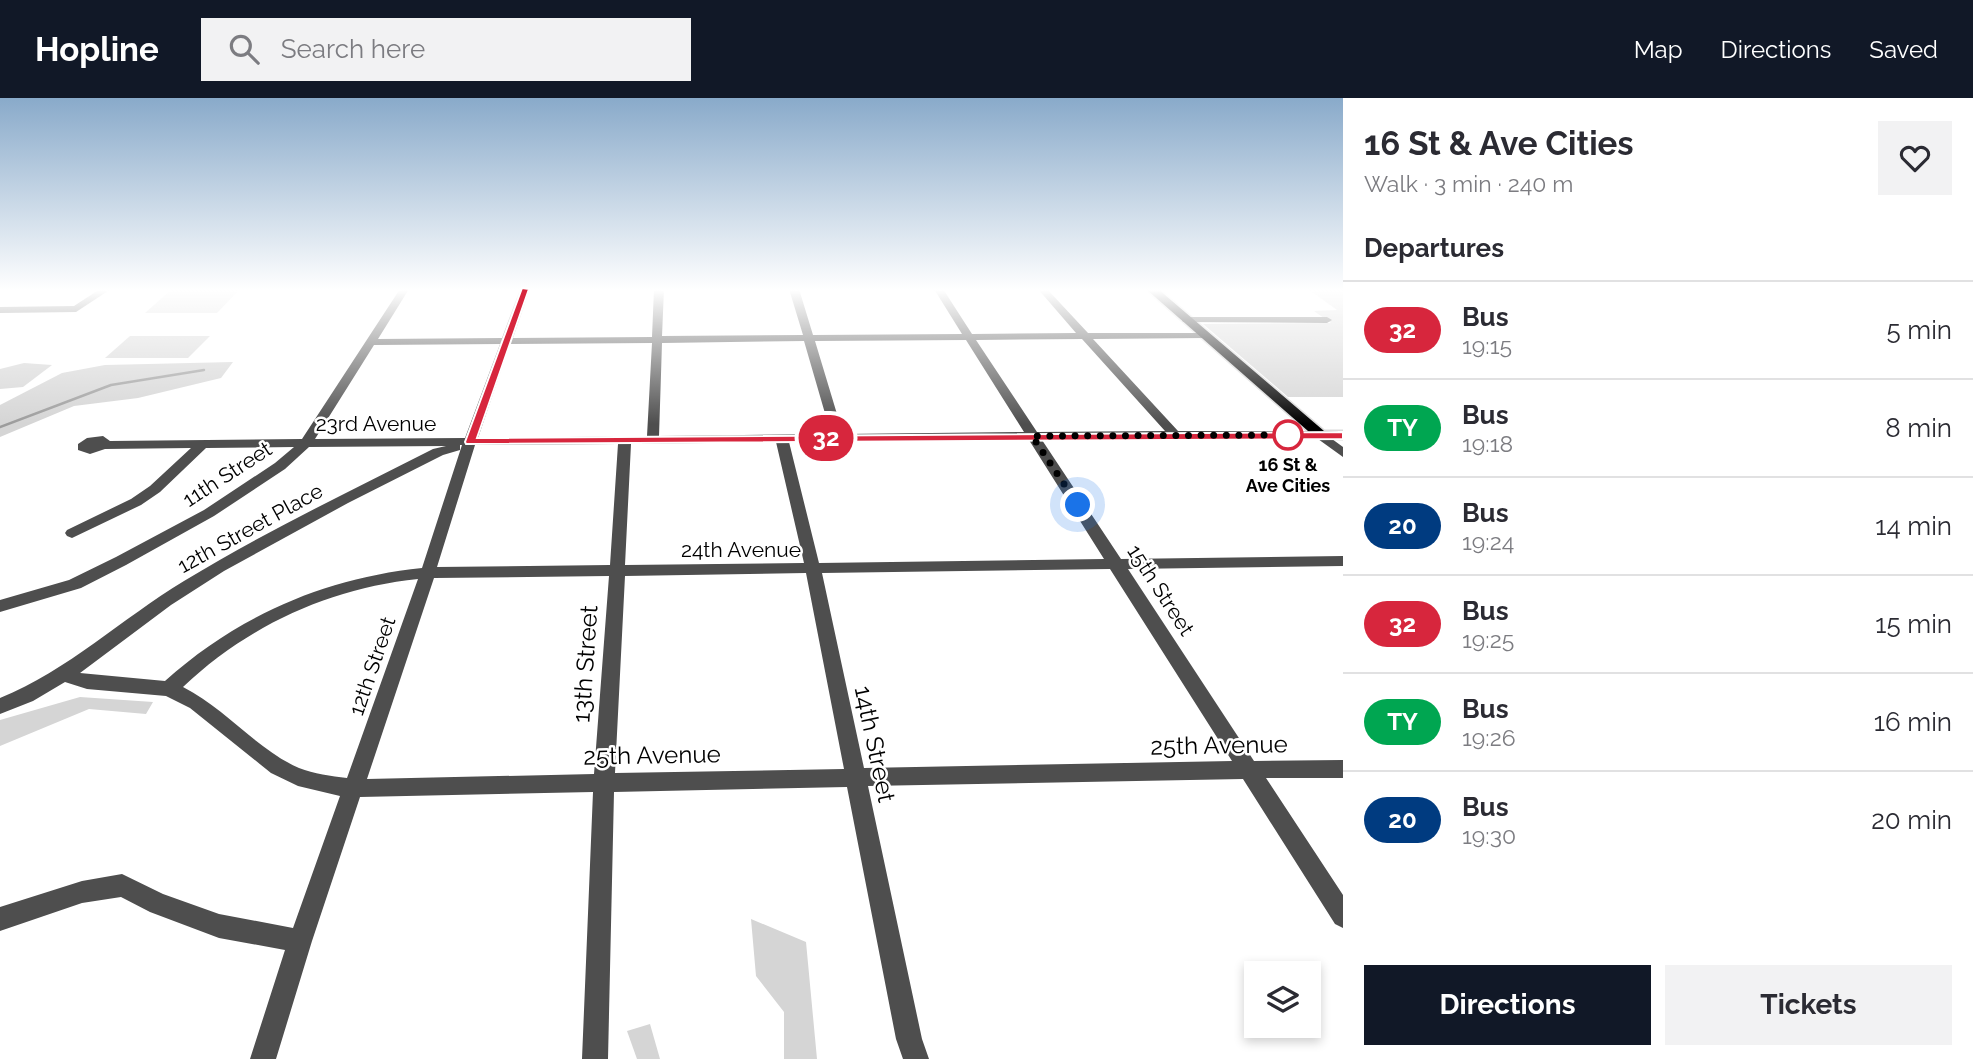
<!DOCTYPE html>
<meta charset="utf-8">
<style>
:root{--surface:#fff;--page:#f2f2f3;--text:#2b2b33;--muted:#7c7c81;--line:#e1e1e2;--accent:#111827}
body{margin:0;font-family:Raleway,sans-serif;background:var(--page);color:var(--text);height:100vh;display:flex;flex-direction:column;font-size:26px;white-space:nowrap}
*{box-sizing:border-box;margin:0}
p{font-size:23px;color:var(--muted)}
.icon{flex:none;width:38px;height:38px;fill:none;stroke:currentColor;stroke-width:2;stroke-linecap:round;stroke-linejoin:round}
.map{position:relative;flex:1;overflow:hidden}
.side{display:flex;flex-direction:column;background:var(--surface);width:630px}
.side>*{flex:none}
.badge{padding:0 14px;border-radius:23px;font-size:24px;line-height:46px}
.fabs{position:absolute;left:1244px;top:863px;display:grid;gap:14px}
.fabs a{display:grid;place-items:center;width:77px;height:77px;border-radius:0px;background:var(--surface);box-shadow:0 4px 10px #0003;font-size:35px}
.you{position:absolute;width:35px;height:35px;margin:-18px;border:5px solid #fff;border-radius:50%;background:#1a73e8;box-shadow:0 0 0 10px #1a73e833}
.map>.badge{position:absolute;translate:-50% -50%;box-shadow:0 0 0 4px #fff}
h2{padding:0 21px;font-size:26px;line-height:63px}
.round{display:grid;place-items:center;flex:none;width:74px;height:74px;border-radius:0px;background:var(--page)}
.headline{display:flex;align-items:center;justify-content:space-between;height:119px;padding:0 21px}
h1{font-size:33px;font-weight:700;line-height:52px}
.button{display:flex;gap:14px;margin-top:auto;padding:14px 21px}
.button a{flex:1;height:80px;border-radius:0px;background:var(--accent);color:#fff;font-size:28px;font-weight:700;line-height:80px;text-align:center}
.button a+a{background:var(--page);color:var(--text)}
ul{padding:0;list-style:none}
li{display:flex;align-items:center;gap:21px;height:98px;padding:0 21px;border-top:2px solid var(--line)}
li div{flex:1}
li b{display:block;font-size:26px}
li em{font-style:normal}
li .badge{min-width:77px;font-weight:700;text-align:center}
header{display:flex;align-items:center;gap:42px;box-sizing:border-box;height:98px;padding:0 35px;background:var(--accent);color:#fff}
header strong{font-size:33px}
nav{display:flex;gap:38px;margin-inline-start:auto;font-size:24px}
.search{width:490px;height:63px;background:var(--page);display:flex;align-items:center;gap:18px;box-sizing:border-box;padding:0 24px;border-radius:0px;color:var(--muted);font-size:26px}
main{display:flex;flex:1;min-height:0}
.map>svg:first-child{display:block}
.green{fill:#d5d5d5}
.lines{fill:none;stroke-linecap:round;stroke-linejoin:round}
.stream{stroke:#9c9c9c;stroke-width:2.5}
.major-casing{stroke:#dbdbdb;stroke-width:3}
.minor{fill:#4e4e4e;fill-rule:evenodd}
.major{fill:#000;fill-rule:evenodd}
.line{fill:#d7263d;stroke:#fff;stroke-width:2}
.walk{stroke:#000;stroke-width:7;stroke-dasharray:0 12.6}
.stop-dot{fill:#fff;stroke:#d7263d;stroke-width:3.5}
.labels{text-anchor:middle;dominant-baseline:central;stroke-width:5;stroke-linejoin:round;paint-order:stroke}
.far-stop-label{font-size:18px;font-weight:bold;fill:#000;stroke:#fff}
.street-label{font-size:21px;fill:#000;stroke:#fff}
.near-street-label{font-size:24px;fill:#000;stroke:#fff}
</style>
<header>
<strong>Hopline</strong>
<div class="search"><svg class="icon" aria-label="search" viewBox="0 0 24 24"><circle cx="10" cy="10" r="6"/><path d="M15 15l6 6"/></svg>Search here</div>
<nav><a>Map</a><a>Directions</a><a>Saved</a></nav>
</header>
<main>
<div class="map">
<svg width="1343" height="961" viewBox="0 0 1343 961">
<rect width="100%" height="100%" fill="#fff"/>
<g class="green">
<path d="M172,191h68l-23,24h-72z"/>
<path d="M1308,191h35v108h-55l-85,-73 128,-1 -17,-12 23,-1z"/>
<path d="M130,238h80l-22,22h-83z"/>
<path d="M233,264l-12,16 -83,20 -64,8 -74,31v-32l62,-32 43,-8z"/>
<path d="M24,265l28,2 -29,22 -23,2v-20z"/>
<path d="M80,599l73,5 -7,12 -57,-5 -89,37v-26z"/>
<path d="M751,821l55,23 11,117h-33v-47l-28,-36z"/>
<path d="M650,926l10,35h-23l-10,-28z"/>
</g>
<g class="lines">
<path class="stream" d="M0,329l111,-42 93,-15"/>
<defs>
<path id="major" d="M1146,191h12l166,142h19v8l-27,-1z"/>
</defs>
<use href="#major" class="major-casing"/>
<g class="minor">
<path d="M100,191h11l-35,23 -76,1v-6l74,-1z"/>
<path d="M400,191h9l-31,50 124,-1 18,-49h10l-17,49 139,-1 2,-48h10l-2,47 141,-1 -14,-46h10l14,46 149,-1 -28,-45h9l29,45 104,-1 -38,-44h9l41,44h120v4l-4,1 -111,1 85,92h143l22,16v10l-25,-18 -276,1 79,119 222,-3v10l-215,3 126,192 89,-1v18h-77l77,117v33l-8,-4 -92,-145 -375,7 54,253 7,20h-26l-7,-20 -49,-252 -233,5 -6,267h-26l11,-267 -233,5 -48,144 -36,118h-26l35,-109 -66,-12 -69,-26 -29,-15 -39,6 -82,28v-24l82,-26 40,-7 41,20 56,20 74,14 47,-132 -42,-10 -27,-13 -81,-65 -24,-12 -79,-7 -22,-7 -32,19 -33,13v-16c69,-28 121,-79 184,-117 80,-49 165,-89 249,-132l13,-3 -137,1 -24,22 -71,47 -88,49 -45,23 -81,24v-12l69,-20 47,-23 88,-47 71,-47 19,-16 -88,1 -46,44 -19,13 -69,33 -5,-2 -2,-3 2,-3 64,-31 19,-13 41,-38 -86,1 -15,5 -12,-4v-6l9,-6 16,-2 7,5 192,-2zM1082,241l83,92 -128,1 -61,-92zM966,242l58,92 -181,2 -28,-93zM804,243l27,93 -172,2 3,-93zM652,245l-5,93 -169,2 32,-94zM500,246l-35,94 -150,1 59,-94zM1029,342l75,119 -285,4 -30,-121zM776,344l28,121 -179,2 6,-121zM618,346l-8,121 -173,2 38,-122zM460,347h2l-40,123c-97,10 -185,48 -257,113l-85,-8 91,-68 53,-34 124,-68 95,-48 17,-5zM1110,471l122,192 -368,7 -42,-195zM806,475l38,196 -229,4 10,-197zM609,478l-15,198 -227,5 67,-201zM418,481l-71,199c-16,-2 -33,-4 -48,-10 -43,-19 -74,-60 -116,-81 64,-61 147,-99 235,-108z"/>
<path d="M1187,219h140l5,3 -5,3 -144,-1 -1,-2z"/>
</g>
<use href="#major" class="major"/>
</g>
<linearGradient id="sky" x2="0" y2="1"><stop stop-color="#89aaca"/><stop offset="0.59" stop-color="#fff"/><stop offset="1" stop-color="#fff" stop-opacity="0"/></linearGradient>
<rect width="1343" height="326" fill="url(#sky)"/>
<path class="line" d="M522,190l7,1 -52,149 866,-6v7l-877,5 -1,-2z"/>
<g class="lines">
<path class="walk" d="M1078,407l-46,-69 256,-1"/>
</g>
<circle class="stop-dot" cx="1288" cy="337" r="14"/>
<g class="labels">
<g class="far-stop-label">
<text x="1288" y="366">16 St &amp;<tspan x="1288" dy="21">Ave Cities</tspan></text>
</g>
<g class="street-label">
<text x="376" y="325">23rd Avenue</text>
<text transform="translate(227 376) rotate(-33)">11th Street</text>
<text transform="translate(250 430) rotate(-29)">12th Street Place</text>
<text x="741" y="451">24th Avenue</text>
<text transform="translate(1161 492) rotate(57)">15th Street</text>
<text transform="translate(372 568) rotate(-71)">12th Street</text>
</g>
<g class="near-street-label">
<text transform="translate(585 566) rotate(-86)">13th Street</text>
<text transform="translate(875 646) rotate(78)">14th Street</text>
<text transform="translate(1219 647) rotate(-1)">25th Avenue</text>
<text transform="translate(652 657) rotate(-1)">25th Avenue</text>
</g>
</g>
</svg>
<div class="fabs">
<a><svg class="icon" aria-label="layers" viewBox="0 0 24 24"><path d="M12 4l9 5-9 5-9-5zM3 14l9 5 9-5"/></svg></a>
</div>
<div class="you" style="left:1078px;top:407px"></div>
<b class="badge" style="left:826px;top:340px;background:#d7263d;color:#fff">32</b>
</div>
<section class="side">
<div class="headline"><div><h1>16 St &amp; Ave Cities</h1><p>Walk · 3 min · 240 m</p></div><a class="round"><svg class="icon" aria-label="heart" viewBox="0 0 24 24"><path d="M12 20l-8-8c-3-5 5-10 8-4 3-6 11-1 8 4z"/></svg></a></div>
<h2>Departures</h2>
<ul>
<li><span class="badge" style="background:#d7263d;color:#fff">32</span><div><b>Bus</b><p>19:15</p></div><em>5 min</em></li>
<li><span class="badge" style="background:#00a651;color:#fff">TY</span><div><b>Bus</b><p>19:18</p></div><em>8 min</em></li>
<li><span class="badge" style="background:#003b80;color:#fff">20</span><div><b>Bus</b><p>19:24</p></div><em>14 min</em></li>
<li><span class="badge" style="background:#d7263d;color:#fff">32</span><div><b>Bus</b><p>19:25</p></div><em>15 min</em></li>
<li><span class="badge" style="background:#00a651;color:#fff">TY</span><div><b>Bus</b><p>19:26</p></div><em>16 min</em></li>
<li><span class="badge" style="background:#003b80;color:#fff">20</span><div><b>Bus</b><p>19:30</p></div><em>20 min</em></li>
</ul>
<div class="button"><a>Directions</a><a>Tickets</a></div>
</section>
</main>
